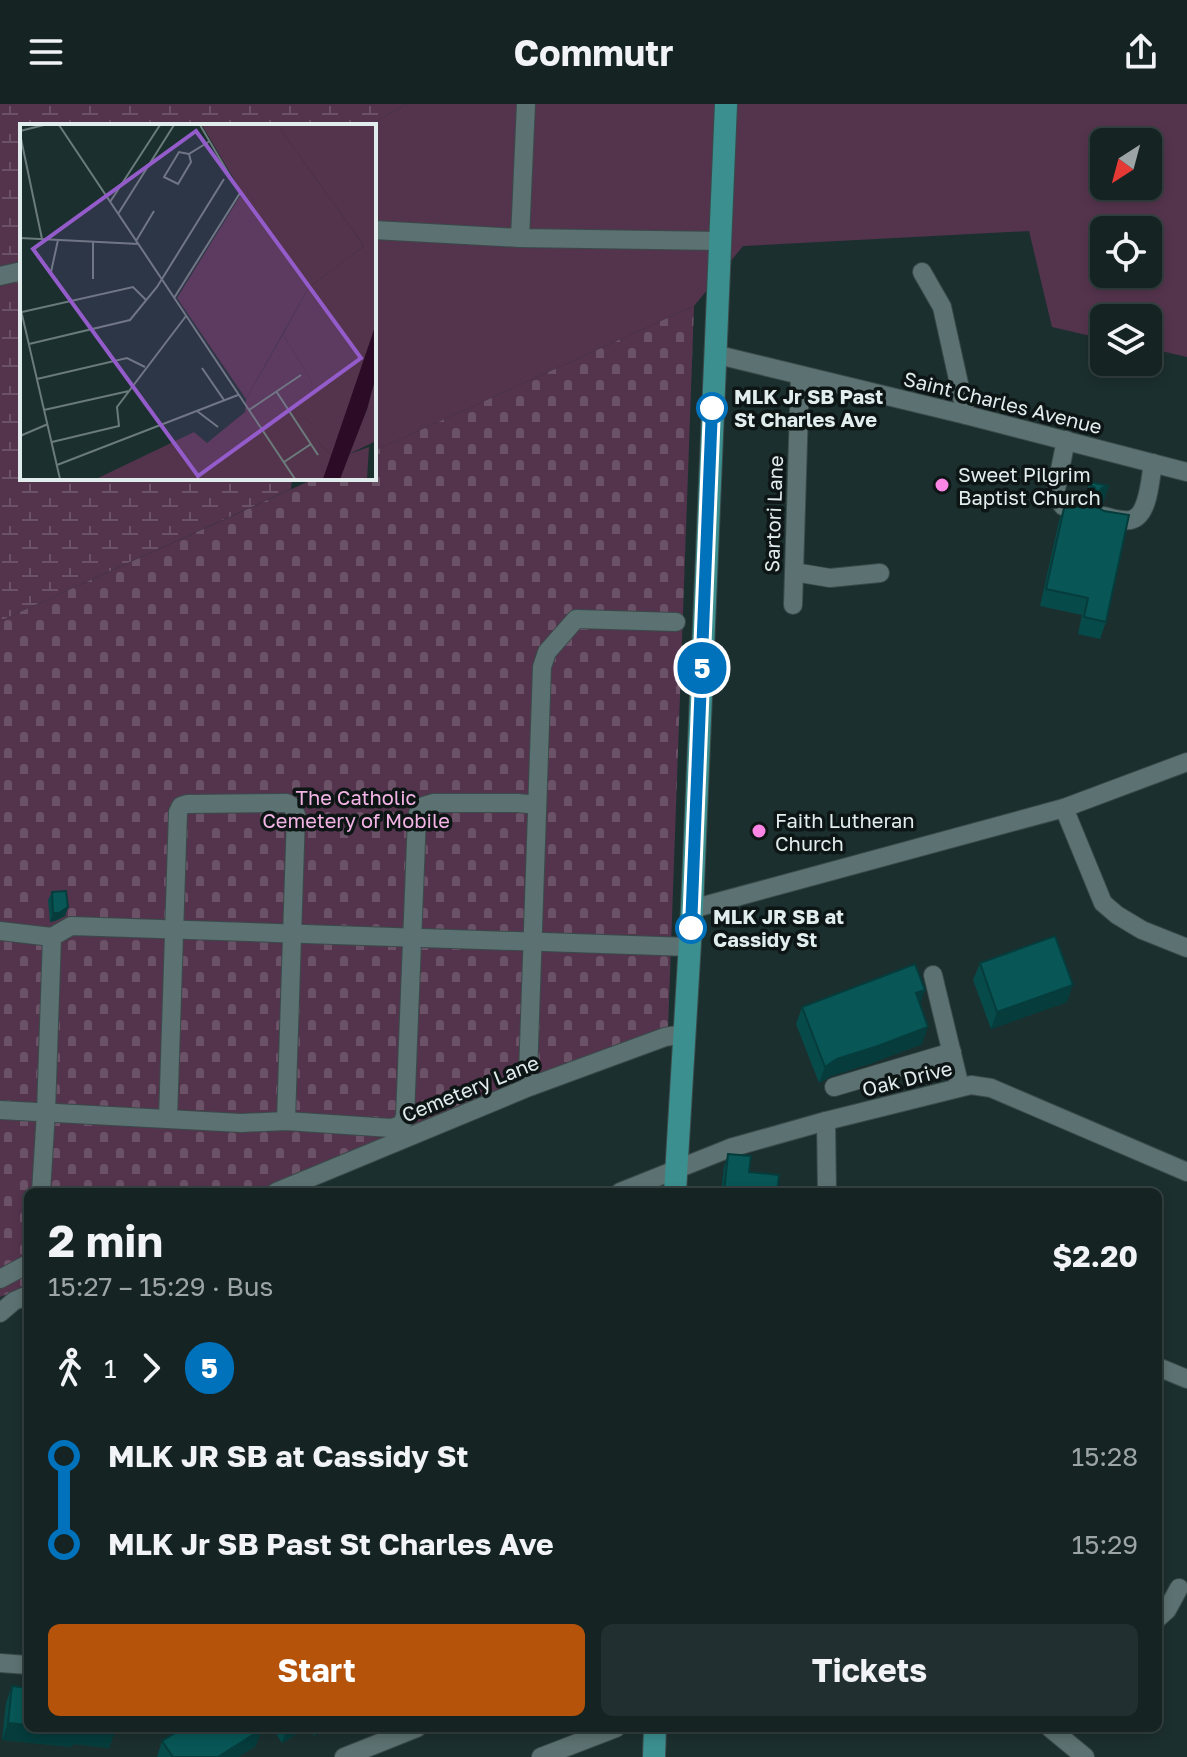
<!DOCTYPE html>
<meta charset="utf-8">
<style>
:root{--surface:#152323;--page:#222f30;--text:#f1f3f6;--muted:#9da4a6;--line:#344041;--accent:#b45309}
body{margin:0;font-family:"Golos Text",sans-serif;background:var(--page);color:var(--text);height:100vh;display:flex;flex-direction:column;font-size:30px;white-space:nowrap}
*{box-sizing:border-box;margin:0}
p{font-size:26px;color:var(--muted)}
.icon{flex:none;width:44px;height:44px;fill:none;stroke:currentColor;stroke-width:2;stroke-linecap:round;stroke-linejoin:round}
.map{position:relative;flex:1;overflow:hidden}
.side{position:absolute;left:24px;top:1084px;width:1138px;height:544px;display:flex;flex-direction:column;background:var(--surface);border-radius:12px;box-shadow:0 4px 12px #0003,0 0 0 2px var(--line)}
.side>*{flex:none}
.badge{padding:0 16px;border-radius:26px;font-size:28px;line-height:52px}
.needle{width:52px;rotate:216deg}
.fabs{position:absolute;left:1090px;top:24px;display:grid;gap:16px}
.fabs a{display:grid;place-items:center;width:72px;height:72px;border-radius:12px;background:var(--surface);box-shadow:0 4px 12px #0003,0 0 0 2px var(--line);font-size:40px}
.map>.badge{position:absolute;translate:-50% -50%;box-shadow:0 0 0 4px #fff}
.legs{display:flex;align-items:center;gap:12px;height:88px;padding:0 24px;font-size:26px}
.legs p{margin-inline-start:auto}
.summary{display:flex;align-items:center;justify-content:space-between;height:136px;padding:0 24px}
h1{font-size:44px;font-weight:700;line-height:60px}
.primary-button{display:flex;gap:16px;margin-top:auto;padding:16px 24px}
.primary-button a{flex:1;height:92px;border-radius:12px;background:var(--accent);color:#fff;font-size:32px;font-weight:700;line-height:92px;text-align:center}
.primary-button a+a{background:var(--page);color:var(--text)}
ul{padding:0 24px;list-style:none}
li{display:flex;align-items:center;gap:28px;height:88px;font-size:30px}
li i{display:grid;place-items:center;width:12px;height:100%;margin:0 10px;background:currentColor}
li i::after{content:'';width:20px;height:20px;margin:-10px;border:6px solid;border-radius:50%;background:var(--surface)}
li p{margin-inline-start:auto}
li:first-child i{background:linear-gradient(#0000 50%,currentColor 0)}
li:last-child i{background:linear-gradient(currentColor 50%,#0000 0)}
header{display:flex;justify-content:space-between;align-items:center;height:104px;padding:0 24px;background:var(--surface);font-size:36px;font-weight:700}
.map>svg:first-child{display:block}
.grass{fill:#54344d;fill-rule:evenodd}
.wetland{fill:url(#wetland-marsh)}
.cemetery{fill:url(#cemetery-stones)}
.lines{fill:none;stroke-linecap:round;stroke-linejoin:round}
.minor-casing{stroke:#3a4a4a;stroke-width:20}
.major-casing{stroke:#3a4a4a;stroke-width:24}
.minor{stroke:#5c7171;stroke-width:18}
.major{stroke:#3c8f8f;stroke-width:22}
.wall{fill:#074a4a}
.shaded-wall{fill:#063c3c}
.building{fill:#085656;stroke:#063c3c;stroke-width:2}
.line-1-casing{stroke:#fff;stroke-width:18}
.line-1{stroke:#0072bc;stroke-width:12}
.stop-1-dot{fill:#fff;stroke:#0072bc;stroke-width:4}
.poi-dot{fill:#fb86e5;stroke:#0d1515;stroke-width:3}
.labels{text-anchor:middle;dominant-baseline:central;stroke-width:7;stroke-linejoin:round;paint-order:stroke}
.stop-label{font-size:20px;font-weight:bold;fill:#e1edec;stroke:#0d1515;text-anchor:start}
.street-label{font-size:20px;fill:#e1edec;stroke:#0d1515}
.poi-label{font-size:20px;fill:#e1edec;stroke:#0d1515;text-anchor:start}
.park-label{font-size:20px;fill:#f5b4e6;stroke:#0d1515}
.inset-road{fill:none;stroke:#6b7b7b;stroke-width:2}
.view{fill:#945cca;fill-opacity:0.15;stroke:#945cca;stroke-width:4}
.inset-edge{fill:none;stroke:#e1edec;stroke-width:4}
</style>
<header><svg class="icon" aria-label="menu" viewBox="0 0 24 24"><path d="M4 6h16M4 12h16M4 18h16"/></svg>Commutr<svg class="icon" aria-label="share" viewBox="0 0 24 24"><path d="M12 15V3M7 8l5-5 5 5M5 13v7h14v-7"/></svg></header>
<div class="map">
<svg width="1187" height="1653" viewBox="0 0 1187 1653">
<defs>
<pattern id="wetland-marsh" width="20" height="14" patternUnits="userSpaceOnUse" patternTransform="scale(2)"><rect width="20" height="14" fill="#54344d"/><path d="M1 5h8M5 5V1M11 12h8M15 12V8" fill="none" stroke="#6c5267"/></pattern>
<pattern id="cemetery-stones" width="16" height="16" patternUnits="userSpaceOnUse" patternTransform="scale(2)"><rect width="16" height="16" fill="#54344d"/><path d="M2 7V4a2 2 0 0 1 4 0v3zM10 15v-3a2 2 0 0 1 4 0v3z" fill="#6c5267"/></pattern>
</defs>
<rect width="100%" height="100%" fill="#1c2f2f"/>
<path class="grass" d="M406,0h781v253l-39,-9v-30h-44v21l-52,-12 -23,-96 -286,15 -49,60 -320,145v-325h-6zM1104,38h44v44h-44zM1104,126h44v44h-44z"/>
<path class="wetland" d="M0,0h406l-38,22h-346v352h270l-1,11 -291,132z"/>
<path class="cemetery" d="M694,202l-26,722 -149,56 -262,108h-229v94l-28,11v-676l316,-143h58v-27z"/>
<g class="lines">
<defs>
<g id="minor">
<path d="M374,126l146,8 200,3"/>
<path d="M520,134l6,-134"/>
<path d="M922,168l20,35 24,108"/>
<path d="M0,172l22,-5"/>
<path d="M714,250l252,61 221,57"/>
<path d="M1066,336l-11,54 8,12 16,6"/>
<path d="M1104,412c7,2 18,5 26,4 19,-3 20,-41 23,-57"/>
<path d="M794,468l36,6 50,-5"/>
<path d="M793,501l7,-229"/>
<path d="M1064,704l39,95 14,12 25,15 45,18"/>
<path d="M692,805l372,-101 123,-46"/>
<path d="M0,827l52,6"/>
<path d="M933,871l27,112"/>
<path d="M528,971l14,-408 5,-15 29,-33 100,3"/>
<path d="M834,983l118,-35"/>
<path d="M0,1006l241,13 45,-2 105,7 10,-3 4,-8 12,-300 3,-10 13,-4h85l19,2"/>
<path d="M168,1015l10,-307 3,-6 6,-2 100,-1 6,4 3,8 -10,306"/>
<path d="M826,1017l1,71"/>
<path d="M41,1088l5,-80 6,-175 19,-11 618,21"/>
<path d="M276,1088l253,-105 136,-50 19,-3"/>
<path d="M620,1088l110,-44 96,-27 145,-36 20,3 196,84"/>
<path d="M0,1175l28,-15"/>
<path d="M0,1209l14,-12 14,-6"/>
<path d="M1158,1263l29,12"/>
<path d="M1158,1514l9,-8 12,-22"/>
<path d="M0,1559l28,2"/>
<path d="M1050,1624l35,29"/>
<path d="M344,1653l73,-29"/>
<path d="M541,1653l75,-29"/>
</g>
<g id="major">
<path d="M675,1088l17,-283 34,-805"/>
<path d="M654,1653l1,-29"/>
</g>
</defs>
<use href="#minor" class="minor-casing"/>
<use href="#major" class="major-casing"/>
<use href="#minor" class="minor"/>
<use href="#major" class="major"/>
</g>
<g class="wall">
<path d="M1090,378l19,4 -6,17 -6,2 9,117 -6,17 -22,-5 4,-19 -42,-9 19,-85 6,-17 19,4 5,-2 -6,-5z"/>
<path d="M52,788l16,15 -3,9 -10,5 -5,1 -2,-22z"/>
<path d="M980,859l87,39 -76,27 -18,-49z"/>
<path d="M920,899l2,41 -50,19 -41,13 -12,7 -23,-59 6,-17z"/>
<path d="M728,1050l21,18 28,20h-56l3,-25z"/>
<path d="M12,1582l103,45 -6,17 -36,-4 -1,3 -70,-7 4,-37z"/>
<path d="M272,1624h34l-24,15z"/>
<path d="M309,1624h18l-13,8z"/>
<path d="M162,1637l94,5 -18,11h-81z"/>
</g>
<g class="shaded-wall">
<path d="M1109,382l-6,17 -7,2 -5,5 6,-17 5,-5z"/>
<path d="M68,803l-3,9 -10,5 -5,1 3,-9z"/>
<path d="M1073,881l-6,17 -76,27 6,-17z"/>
<path d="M925,886l-6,16 -3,-13z"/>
<path d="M928,923l-6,17 -50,19 -41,13 -12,7 6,-16 12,-8z"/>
<path d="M8,1619l20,2v3h50l37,3 -6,17 -36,-4 -1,3 -70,-7z"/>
<path d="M287,1624h19l-24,15z"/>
<path d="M317,1624h10l-13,8z"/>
<path d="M262,1625l-6,17 -18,11h-20z"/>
</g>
<g class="building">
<path d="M1090,378l19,4 -7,2 -5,5 -2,-5 -6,-4z"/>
<path d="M1096,397l3,7 5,3 25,4 -23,107 -22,-5 4,-19 -42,-9 19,-85 19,4 8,-3z"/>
<path d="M66,787l2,16 -9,6h-6l-1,-21z"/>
<path d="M1055,832l18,49 -76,27 -17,-49z"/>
<path d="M915,860l10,26 -9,3 12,34 -50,19 -41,13 -12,8 -23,-60z"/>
<path d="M728,1050l23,2 -2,16 30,3 -2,17h-53z"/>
<path d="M12,1582l16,2v37l-20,-2z"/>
<path d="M53,1624h25v3z"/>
<path d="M83,1624h32v3z"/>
<path d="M183,1624h79v1l-44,28h-45l-11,-16z"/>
</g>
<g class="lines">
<defs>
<path id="line-1" d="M691,824l21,-520"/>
</defs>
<use href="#line-1" class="line-1-casing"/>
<use href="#line-1" class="line-1"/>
</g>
<g class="stop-1-dot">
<circle cx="712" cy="304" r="14"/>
<circle cx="691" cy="824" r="14"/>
</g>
<g class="poi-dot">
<circle cx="942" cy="381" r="8"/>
<circle cx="759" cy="727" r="8"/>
</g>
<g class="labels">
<g class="stop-label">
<text x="734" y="292">MLK Jr SB Past<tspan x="734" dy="23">St Charles Ave</tspan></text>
<text x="713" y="812">MLK JR SB at<tspan x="713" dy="23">Cassidy St</tspan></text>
</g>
<g class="street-label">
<text transform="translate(1003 298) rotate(14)">Saint Charles Avenue</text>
<text transform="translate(773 410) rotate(-88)">Sartori Lane</text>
<text transform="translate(907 974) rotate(-14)">Oak Drive</text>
<text transform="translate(470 984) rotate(-22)">Cemetery Lane</text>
</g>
<g class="poi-label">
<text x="958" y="370">Sweet Pilgrim<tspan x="958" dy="23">Baptist Church</tspan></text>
<text x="775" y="716">Faith Lutheran<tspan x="775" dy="23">Church</tspan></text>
</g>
<g class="park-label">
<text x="356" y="693">The Catholic<tspan x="356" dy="23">Cemetery of Mobile</tspan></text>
</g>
</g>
<g transform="translate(20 20)">
<rect width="356" height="356" fill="#1c2f2f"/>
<path d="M263,210l29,48 -7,36 18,16 -4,9 13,13 -9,23h-227l98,-47 13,11 38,-31 1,-13z" fill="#54344d"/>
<path d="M349,323l-2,32h-27l9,-25z" fill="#54344d"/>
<path d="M264,1h92v199l-44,132 -13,-13 3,-9 -21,-20 11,-32 -29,-48 26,-47 55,-41 -83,-116zM356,252v65l-27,13 18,-45z" fill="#54344d"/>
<path d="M182,1h82l-3,5 83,116 -55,41 -63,112 -69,-101 65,-105z" fill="#54344d"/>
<path d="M356,200v52l-9,33 -27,70h-17z" fill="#2c0b26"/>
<path class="inset-road" d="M39,1l236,354M0,7l24,-6M0,10l22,105M169,30l-10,-2 -15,25 14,7 13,-22 -2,-8 21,-13M90,78l50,-77M98,90l56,-89M0,114l119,6M116,117l18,-30M31,148l7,-32M73,155v-37M154,174l66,-105 -40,-68M0,182l40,173M2,188l111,-25 13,13M9,220l101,-24 27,-33 67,-108M182,244l22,32M17,255l90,-21 18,9M256,267l42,64M24,286l85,-19M229,286l52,-35M177,287l21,16M0,312l28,-12M32,318l67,-16 -2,-19 69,-91M264,338l27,-18M37,341l181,-70"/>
<path class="view" d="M176,7l165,227 -163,118 -165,-227z"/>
<rect width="356" height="356" class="inset-edge"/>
</g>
</svg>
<div class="fabs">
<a><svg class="needle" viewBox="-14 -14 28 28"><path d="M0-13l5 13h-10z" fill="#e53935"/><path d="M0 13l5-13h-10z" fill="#9da4a6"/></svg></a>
<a><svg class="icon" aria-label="locate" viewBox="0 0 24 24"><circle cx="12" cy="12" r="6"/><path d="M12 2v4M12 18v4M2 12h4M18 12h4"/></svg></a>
<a><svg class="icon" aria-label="layers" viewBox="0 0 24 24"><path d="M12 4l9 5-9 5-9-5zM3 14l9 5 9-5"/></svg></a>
</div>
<b class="badge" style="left:702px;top:564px;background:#0072bc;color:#fff">5</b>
<section class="side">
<div class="summary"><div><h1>2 min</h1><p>15:27 – 15:29 · Bus</p></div><b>$2.20</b></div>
<div class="legs"><svg class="icon" aria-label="walk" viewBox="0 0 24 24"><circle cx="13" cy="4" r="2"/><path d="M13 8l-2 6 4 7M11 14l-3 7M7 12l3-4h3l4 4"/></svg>1<svg class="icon" aria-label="forward" viewBox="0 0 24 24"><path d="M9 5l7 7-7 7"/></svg><b class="badge" style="background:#0072bc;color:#fff">5</b></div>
<ul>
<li><i style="color:#0072bc"></i><b>MLK JR SB at Cassidy St</b><p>15:28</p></li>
<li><i style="color:#0072bc"></i><b>MLK Jr SB Past St Charles Ave</b><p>15:29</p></li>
</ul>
<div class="primary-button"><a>Start</a><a>Tickets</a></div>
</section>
</div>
